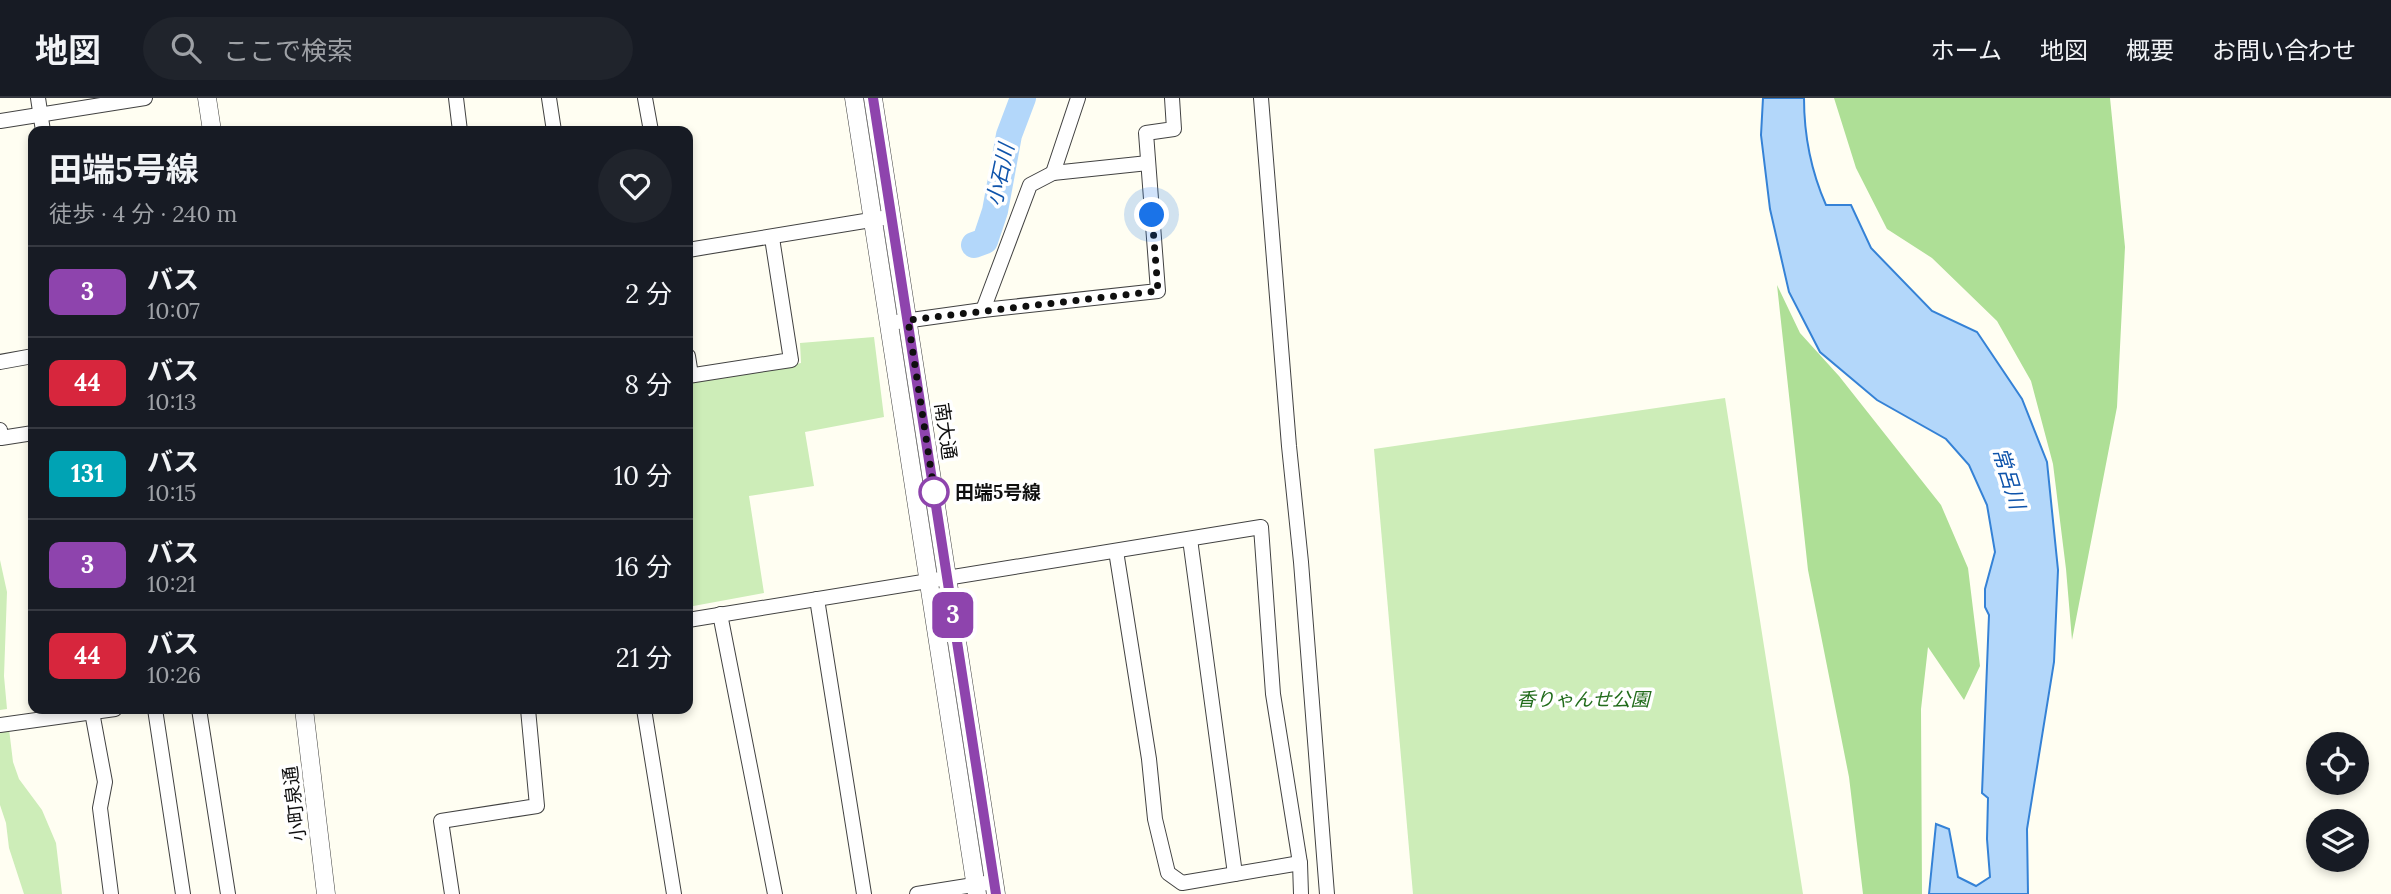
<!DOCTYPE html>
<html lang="ja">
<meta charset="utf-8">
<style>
:root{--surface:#171b24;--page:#20242c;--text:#f1f3f6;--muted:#9ea1a6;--line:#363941}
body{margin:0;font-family:Lora,"Noto Sans JP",serif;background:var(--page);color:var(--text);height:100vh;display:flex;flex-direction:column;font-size:26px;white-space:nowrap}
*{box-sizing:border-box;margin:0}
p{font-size:23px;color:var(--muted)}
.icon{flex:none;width:38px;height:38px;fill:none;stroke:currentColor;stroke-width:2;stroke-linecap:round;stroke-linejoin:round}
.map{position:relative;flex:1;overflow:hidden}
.drawer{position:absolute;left:28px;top:28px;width:665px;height:588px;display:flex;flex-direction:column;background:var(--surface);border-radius:14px;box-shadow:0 4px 10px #0003}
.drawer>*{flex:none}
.badge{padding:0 14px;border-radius:10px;font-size:24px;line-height:46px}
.fabs{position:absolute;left:2306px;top:634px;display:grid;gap:14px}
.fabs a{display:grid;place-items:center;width:63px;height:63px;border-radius:50%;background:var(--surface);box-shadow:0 4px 10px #0003;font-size:35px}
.you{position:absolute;width:35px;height:35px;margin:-18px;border:5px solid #fff;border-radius:50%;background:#1a73e8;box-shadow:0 0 0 10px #1a73e833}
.map>.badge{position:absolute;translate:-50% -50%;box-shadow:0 0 0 4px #fff}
.round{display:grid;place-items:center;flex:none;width:74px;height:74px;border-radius:37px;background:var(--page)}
.summary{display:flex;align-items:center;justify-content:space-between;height:119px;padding:0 21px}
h1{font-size:33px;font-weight:700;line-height:52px}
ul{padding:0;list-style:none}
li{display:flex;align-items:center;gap:21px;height:91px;padding:0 21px;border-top:2px solid var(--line)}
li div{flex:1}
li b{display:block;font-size:26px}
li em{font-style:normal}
li .badge{min-width:77px;font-weight:700;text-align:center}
header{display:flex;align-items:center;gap:42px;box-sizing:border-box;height:98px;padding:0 35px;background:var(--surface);border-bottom:2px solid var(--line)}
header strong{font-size:33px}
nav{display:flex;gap:38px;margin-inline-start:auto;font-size:24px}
.search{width:490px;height:63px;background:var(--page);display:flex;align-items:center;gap:18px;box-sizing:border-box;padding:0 24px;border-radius:38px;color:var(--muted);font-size:26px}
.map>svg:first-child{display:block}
.green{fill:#cdedb8}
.forest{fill:#aedf96}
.water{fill:#b3d7fa;stroke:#3582d6;stroke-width:2}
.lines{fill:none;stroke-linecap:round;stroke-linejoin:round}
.river{stroke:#b3d7fa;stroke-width:26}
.minor-casing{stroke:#424242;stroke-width:16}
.tertiary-casing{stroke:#424242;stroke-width:19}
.minor{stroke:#fff;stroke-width:14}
.tertiary{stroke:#fff;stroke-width:18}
.line-casing{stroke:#fff;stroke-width:16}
.line{stroke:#8e44ad;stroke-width:10}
.walk{stroke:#0f0f0f;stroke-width:7;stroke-dasharray:0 12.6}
.stop-dot{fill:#fff;stroke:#8e44ad;stroke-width:3.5}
.labels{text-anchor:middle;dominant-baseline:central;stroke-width:7;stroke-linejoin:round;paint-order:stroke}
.street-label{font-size:19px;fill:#0f0f0f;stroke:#fff}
.stop-label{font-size:19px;font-weight:bold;fill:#0f0f0f;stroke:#fff;text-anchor:start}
.park-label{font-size:19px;font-style:italic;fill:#216c1b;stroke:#fff}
.water-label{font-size:21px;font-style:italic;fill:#0f54ab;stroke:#fff}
</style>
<header>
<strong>地図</strong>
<div class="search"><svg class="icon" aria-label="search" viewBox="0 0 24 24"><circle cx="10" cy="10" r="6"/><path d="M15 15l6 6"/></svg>ここで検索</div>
<nav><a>ホーム</a><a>地図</a><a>概要</a><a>お問い合わせ</a></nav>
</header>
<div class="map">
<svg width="2391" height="796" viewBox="0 0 2391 796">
<rect width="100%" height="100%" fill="#fffef2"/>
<g class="green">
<path d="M874,239l10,80 -79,15 9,54 -65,10 15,97 -76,14v-225l113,-19 -1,-20z"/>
<path d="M1725,300l78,496h-390l-39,-445z"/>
<path d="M0,462l7,32 -3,84 3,33 -7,1z"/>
<path d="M9,631l4,33 6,17 23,31 14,33 6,51h-38l-15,-46 -3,-25 -6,-18v-75z"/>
</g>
<g class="forest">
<path d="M1834,0h276l15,149 -8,160 -45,233 -6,-71 -13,-105 -22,-83 -34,-60 -65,-63 -45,-29 -31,-61z"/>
<path d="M1777,187l23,48 39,43 102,129 27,63 12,98 -16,34 -36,-53 -7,62 1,185h-59l-14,-117 -41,-207z"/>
</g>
<path class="water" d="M1763,0h41c0,36 7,73 22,107h25l20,43 61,63 45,21 45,67 25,63 11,108 -4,92 -27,167 1,65h-99l7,-70 13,5 9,48 18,9 14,-9 -3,-38 1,-41 -6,-5 7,-178 -4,-8v-18l10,-37 -8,-47 -18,-40 -23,-26 -69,-39 -57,-48 -31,-60 -19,-83 -9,-74z"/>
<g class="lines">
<path class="river" d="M974,147l11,-4 10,-30 14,-76 14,-37"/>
<defs>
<g id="minor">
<path d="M38,0l5,33"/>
<path d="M456,0l4,33"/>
<path d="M549,0l5,33"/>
<path d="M645,0l6,33"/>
<path d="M1261,0l28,348 12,116 26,332"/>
<path d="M0,23l145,-23"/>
<path d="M1053,75l25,-75"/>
<path d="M688,152l195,-32"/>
<path d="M983,212l47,-125 23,-12 95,-10"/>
<path d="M897,224l86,-12 175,-19 -12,-158 28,-4 -2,-31"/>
<path d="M688,258l3,19"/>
<path d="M0,264l33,-6"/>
<path d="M688,278l103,-16 -19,-122"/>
<path d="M0,332l1,8 32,-5"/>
<path d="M1190,441l45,335"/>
<path d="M1116,453l33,208 6,60 13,54 14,10 118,-20"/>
<path d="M817,501l47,295"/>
<path d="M720,516l55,280"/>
<path d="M688,522l573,-93 12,167 27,169 1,31"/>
<path d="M155,611l28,185"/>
<path d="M199,611l29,185"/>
<path d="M644,611l30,185"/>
<path d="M92,614l13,70 -5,26 11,86"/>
<path d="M0,627l115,-16"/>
<path d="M452,796l-11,-73 96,-15 -9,-97"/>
<path d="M917,796l69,-11"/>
</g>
<g id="tertiary">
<path d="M207,0l5,33"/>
<path d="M854,0l123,796"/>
<path d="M873,0l123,796"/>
<path d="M304,611l22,185"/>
</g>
</defs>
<use href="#minor" class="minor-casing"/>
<use href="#tertiary" class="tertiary-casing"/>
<use href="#minor" class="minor"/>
<use href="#tertiary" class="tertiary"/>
</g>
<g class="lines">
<defs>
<path id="line" d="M873,0l123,796"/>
</defs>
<use href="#line" class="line-casing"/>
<use href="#line" class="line"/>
<path class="walk" d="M934,394l2,11 -28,-183 250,-29 -6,-76"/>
</g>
<circle class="stop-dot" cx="934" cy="394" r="14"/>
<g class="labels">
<g class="street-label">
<text transform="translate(946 333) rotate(82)">南大通</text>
<text transform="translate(294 706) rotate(-97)">小町泉通</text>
</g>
<g class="stop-label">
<text x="955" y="394">田端5号線</text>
</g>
<g class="park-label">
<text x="1583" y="601">香りゃんせ公園</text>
</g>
<g class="water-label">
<text transform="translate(1000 77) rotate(-78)">小石川</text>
<text transform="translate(2009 380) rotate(73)">常呂川</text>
</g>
</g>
</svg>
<div class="fabs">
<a><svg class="icon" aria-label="locate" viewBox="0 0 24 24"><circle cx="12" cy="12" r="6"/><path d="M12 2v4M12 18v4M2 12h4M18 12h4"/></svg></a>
<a><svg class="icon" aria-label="layers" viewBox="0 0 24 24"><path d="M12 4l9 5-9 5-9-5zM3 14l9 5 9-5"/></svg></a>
</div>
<div class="you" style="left:1152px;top:117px"></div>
<b class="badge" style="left:953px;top:517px;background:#8e44ad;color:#fff">3</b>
<section class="drawer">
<div class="summary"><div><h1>田端5号線</h1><p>徒歩 · 4 分 · 240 m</p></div><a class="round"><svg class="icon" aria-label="heart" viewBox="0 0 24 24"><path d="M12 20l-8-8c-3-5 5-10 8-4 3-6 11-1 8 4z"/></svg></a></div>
<ul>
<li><span class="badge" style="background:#8e44ad;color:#fff">3</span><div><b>バス</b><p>10:07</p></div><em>2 分</em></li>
<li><span class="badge" style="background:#d7263d;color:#fff">44</span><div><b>バス</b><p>10:13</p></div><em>8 分</em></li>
<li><span class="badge" style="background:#00a3b4;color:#fff">131</span><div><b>バス</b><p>10:15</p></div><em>10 分</em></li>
<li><span class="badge" style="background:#8e44ad;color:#fff">3</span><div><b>バス</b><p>10:21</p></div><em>16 分</em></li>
<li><span class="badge" style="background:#d7263d;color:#fff">44</span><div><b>バス</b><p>10:26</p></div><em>21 分</em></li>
</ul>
</section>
</div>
